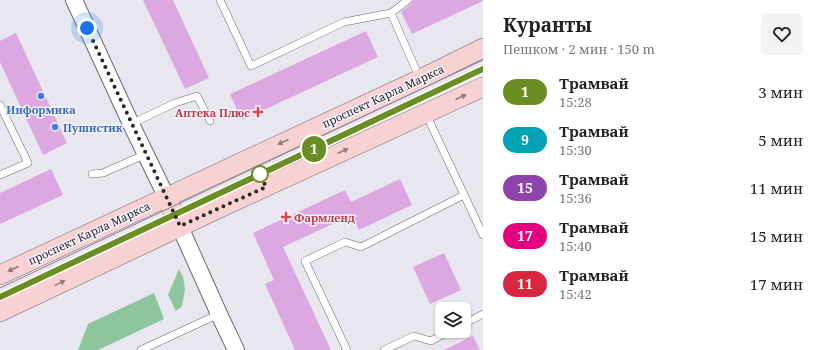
<!DOCTYPE html>
<html lang="ru">
<meta charset="utf-8">
<style>
:root{--surface:#fff;--page:#f2f2f2;--text:#222;--muted:#767676}
body{margin:0;font-family:"Noto Serif",serif;background:var(--page);color:var(--text);height:100vh;display:flex;flex-direction:column;font-size:15px;white-space:nowrap}
*{box-sizing:border-box;margin:0}
p{font-size:13px;color:var(--muted)}
.icon{flex:none;width:22px;height:22px;fill:none;stroke:currentColor;stroke-width:2;stroke-linecap:round;stroke-linejoin:round}
.map{position:relative;flex:1;overflow:hidden}
.side{display:flex;flex-direction:column;background:var(--surface);width:340px}
.side>*{flex:none}
.badge{padding:0 8px;border-radius:13px;font-size:14px;line-height:26px}
.controls{position:absolute;left:435px;top:302px;display:grid;gap:8px}
.controls a{display:grid;place-items:center;width:36px;height:36px;border-radius:6px;background:var(--surface);box-shadow:0 1px 3px #0004;font-size:20px}
.you{position:absolute;width:20px;height:20px;margin:-10px;border:3px solid #fff;border-radius:50%;background:#1a73e8;box-shadow:0 0 0 6px #1a73e833}
.map>.badge{position:absolute;translate:-50% -50%;box-shadow:0 0 0 2px #fff}
.round{display:grid;place-items:center;flex:none;width:42px;height:42px;border-radius:6px;background:var(--page)}
.summary{display:flex;align-items:center;justify-content:space-between;height:68px;padding:0 20px}
h1{font-size:19px;font-weight:700;line-height:30px}
ul{padding:0;list-style:none}
li{display:flex;align-items:center;gap:12px;height:48px;padding:0 20px}
li div{flex:1}
li b{display:block;font-size:15px}
li em{font-style:normal}
li .badge{min-width:44px;font-weight:700;text-align:center}
main{display:flex;flex:1;min-height:0}
.map>svg:first-child{display:block}
.green{fill:#8dc59d}
.building{fill:#dda8e2}
.lines{fill:none;stroke-linecap:round;stroke-linejoin:round}
.service-casing{stroke:#6b6870;stroke-width:8}
.tertiary-casing{stroke:#6b6870;stroke-width:18}
.secondary-casing{stroke:#6b6870;stroke-width:20}
.service{stroke:#fff;stroke-width:7}
.tertiary{stroke:#fff;stroke-width:16}
.secondary{stroke:#f8d2d3;stroke-width:19}
.tram{stroke:#848389;stroke-width:1}
.oneway{fill:#907c7e}
.line-casing{stroke:#fff;stroke-width:9}
.line{stroke:#6b8e23;stroke-width:6}
.walk{stroke:#28272a;stroke-width:4;stroke-dasharray:0 7.2}
.shop-dot{fill:#3f7fe0;stroke:#f6f3fc;stroke-width:1.5}
.health-dot{fill:#e0444e;stroke:#f6f3fc;stroke-width:1.5}
.stop-dot{fill:#fff;stroke:#6b8e23;stroke-width:2}
.labels{text-anchor:middle;dominant-baseline:central;stroke-width:3;stroke-linejoin:round;paint-order:stroke}
.street-label{font-size:11px;fill:#28272a;stroke:#f6f3fc}
.shop-label{font-size:11px;font-weight:bold;fill:#366cbe;stroke:#f6f3fc}
.health-label{font-size:11px;font-weight:bold;fill:#be3a42;stroke:#f6f3fc;text-anchor:end}
</style>
<main>
<div class="map">
<svg width="483" height="350" viewBox="0 0 483 350">
<rect width="100%" height="100%" fill="#e8e6ef"/>
<g class="green">
<path d="M179,269l4,8 2,12 -3,17 -6,5 -8,-16z"/>
<path d="M154,293l10,26 -66,31h-20l10,-26z"/>
</g>
<g class="building">
<path d="M143,0h30l36,78 -24,11z"/>
<path d="M413,0h70v1l-71,33 -11,-22 10,-8z"/>
<path d="M366,31l12,26 -136,63 -12,-26z"/>
<path d="M16,33l51,110 -24,12 -43,-93v-21z"/>
<path d="M51,169l12,26 -63,29v-31z"/>
<path d="M400,179l12,26 -53,25 -7,-15 -69,32 48,103h-36l-30,-66 9,-4 -21,-47 92,-43 6,12z"/>
<path d="M444,253l17,37 -31,14 -17,-37z"/>
<path d="M473,336l7,14h-36z"/>
</g>
<g class="lines">
<defs>
<g id="service">
<path d="M220,0l31,66 93,-44 47,-9 17,-13"/>
<path d="M391,13l29,66"/>
<path d="M0,105l28,58 -28,12"/>
<path d="M426,114l57,121"/>
<path d="M131,124l44,-21 22,-7 13,25"/>
<path d="M92,174l11,-1 43,-19"/>
<path d="M464,324l19,-10"/>
<path d="M141,350l78,-36"/>
<path d="M347,350l-42,-89 40,-19 16,5 103,-52"/>
<path d="M384,350l30,-14 17,5 19,-10"/>
</g>
<g id="tertiary">
<path d="M74,0l57,124 35,72"/>
<path d="M180,227l39,87 17,36"/>
</g>
<g id="secondary">
<path d="M166,196l14,31"/>
<path d="M0,275l420,-196 63,-31"/>
<path d="M0,312l222,-105 261,-120"/>
</g>
</defs>
<use href="#service" class="service-casing"/>
<use href="#tertiary" class="tertiary-casing"/>
<use href="#secondary" class="secondary-casing"/>
<use href="#service" class="service"/>
<use href="#tertiary" class="tertiary"/>
<use href="#secondary" class="secondary"/>
<g class="tram">
<path d="M0,288l483,-228"/>
<path d="M0,297l483,-228"/>
</g>
</g>
<defs><path id="oneway-solid" d="M-6-.8H1V-3.2L6.5 0L1 3.2V.8H-6Z"/></defs>
<g class="oneway">
<use href="#oneway-solid" transform="translate(461 97) rotate(-25)"/>
<use href="#oneway-solid" transform="translate(283 142) rotate(155)"/>
<use href="#oneway-solid" transform="translate(343 151) rotate(-25)"/>
<use href="#oneway-solid" transform="translate(13 269) rotate(155)"/>
<use href="#oneway-solid" transform="translate(60 283) rotate(-26)"/>
</g>
<g class="lines">
<defs>
<path id="line" d="M0,297l483,-228"/>
</defs>
<use href="#line" class="line-casing"/>
<use href="#line" class="line"/>
<path class="walk" d="M87,28l93,198 86,-39 -6,-13"/>
</g>
<g class="shop-dot">
<circle cx="41" cy="96" r="4"/>
<circle cx="55" cy="127" r="4"/>
</g>
<g class="health-dot">
<path d="M256 106h4v4h4v4h-4v4h-4v-4h-4v-4h4z"/>
<path d="M284 211h4v4h4v4h-4v4h-4v-4h-4v-4h4z"/>
</g>
<circle class="stop-dot" cx="260" cy="174" r="8"/>
<g class="labels">
<g class="street-label">
<text transform="translate(383 96) rotate(-25)">проспект Карла Маркса</text>
<text transform="translate(89 233) rotate(-25)">проспект Карла Маркса</text>
</g>
<g class="shop-label">
<text x="41" y="109">Информика</text>
<text x="63" y="127" text-anchor="start">Пушистик</text>
</g>
<g class="health-label">
<text x="250" y="112">Аптека Плюс</text>
<text x="294" y="217" text-anchor="start">Фармленд</text>
</g>
</g>
</svg>
<div class="controls">
<a><svg class="icon" aria-label="layers" viewBox="0 0 24 24"><path d="M12 4l9 5-9 5-9-5zM3 14l9 5 9-5"/></svg></a>
</div>
<div class="you" style="left:87px;top:28px"></div>
<b class="badge" style="left:314px;top:149px;background:#6b8e23;color:#fff">1</b>
</div>
<section class="side">
<div class="summary"><div><h1>Куранты</h1><p>Пешком · 2 мин · 150 m</p></div><a class="round"><svg class="icon" aria-label="heart" viewBox="0 0 24 24"><path d="M12 20l-8-8c-3-5 5-10 8-4 3-6 11-1 8 4z"/></svg></a></div>
<ul>
<li><span class="badge" style="background:#6b8e23;color:#fff">1</span><div><b>Трамвай</b><p>15:28</p></div><em>3 мин</em></li>
<li><span class="badge" style="background:#00a3b4;color:#fff">9</span><div><b>Трамвай</b><p>15:30</p></div><em>5 мин</em></li>
<li><span class="badge" style="background:#8e44ad;color:#fff">15</span><div><b>Трамвай</b><p>15:36</p></div><em>11 мин</em></li>
<li><span class="badge" style="background:#e6007e;color:#fff">17</span><div><b>Трамвай</b><p>15:40</p></div><em>15 мин</em></li>
<li><span class="badge" style="background:#d7263d;color:#fff">11</span><div><b>Трамвай</b><p>15:42</p></div><em>17 мин</em></li>
</ul>
</section>
</main>
